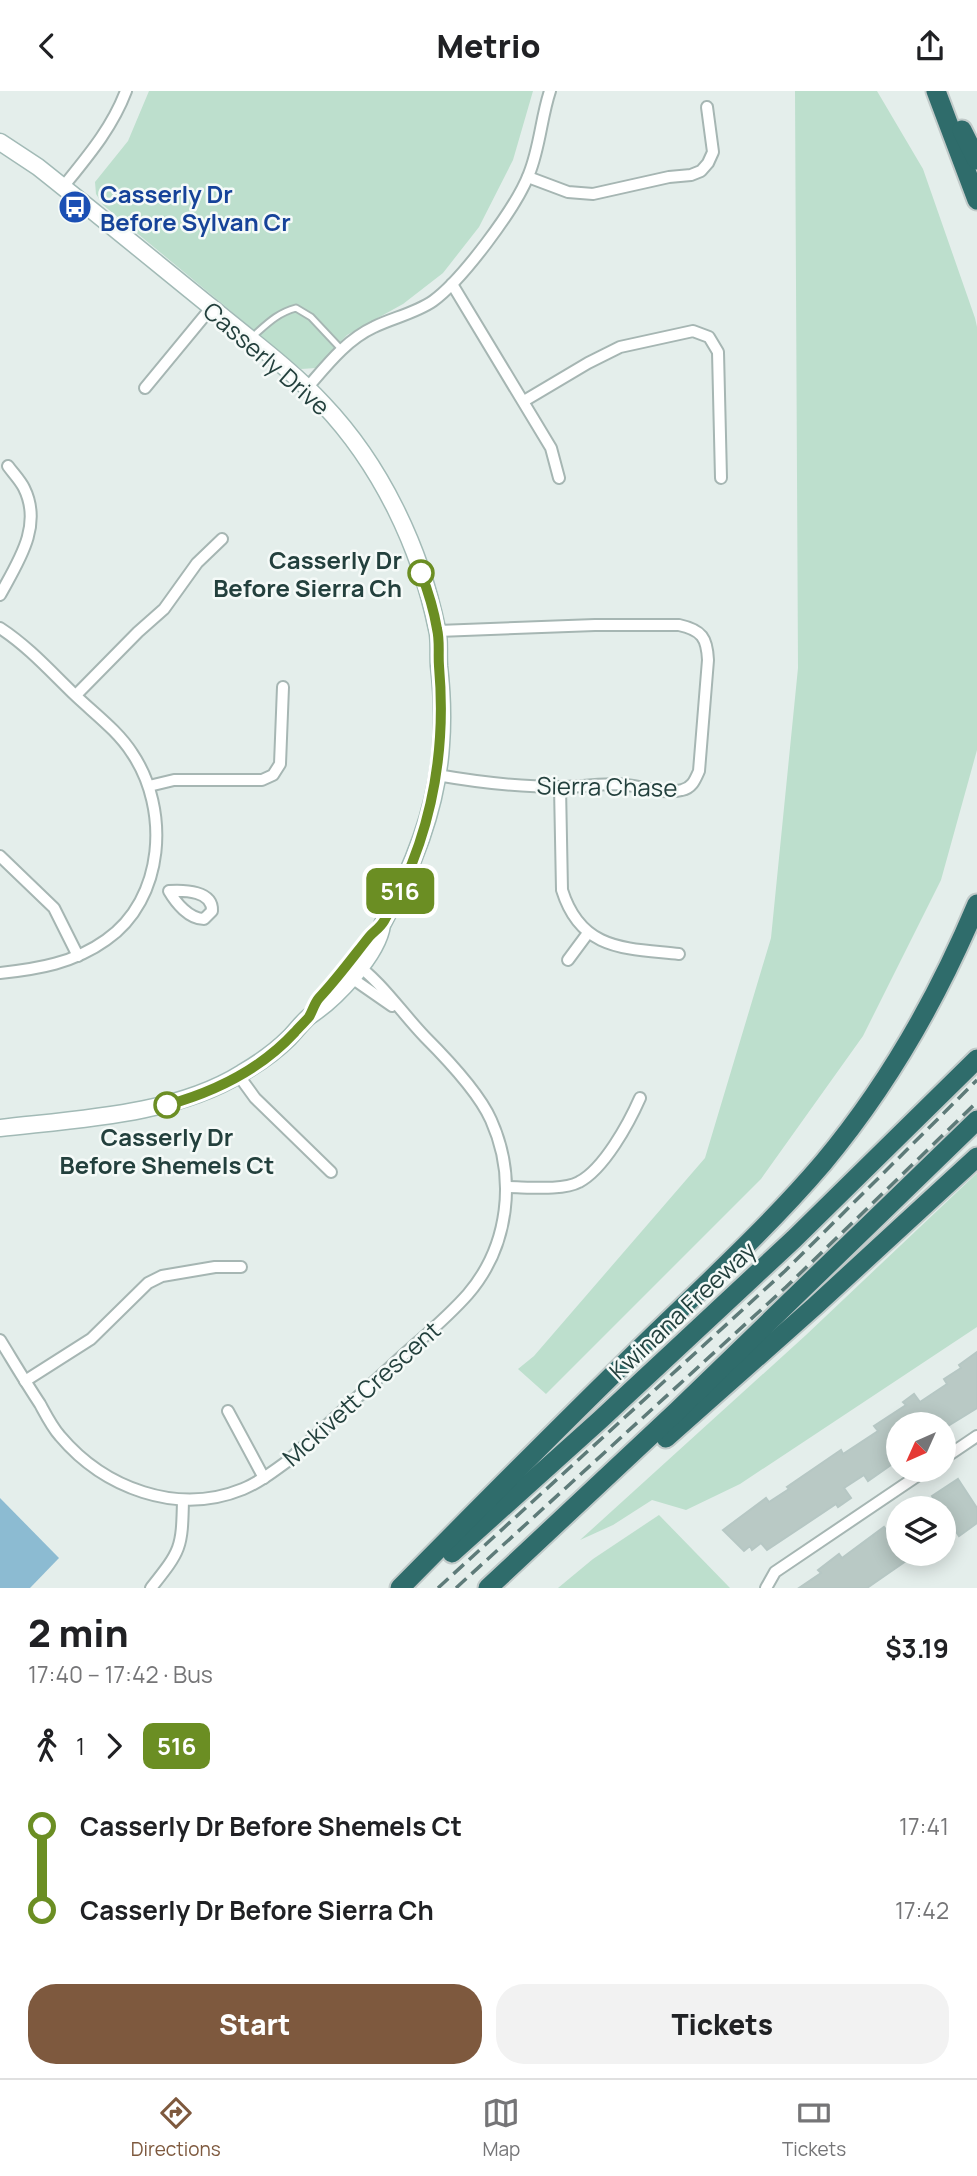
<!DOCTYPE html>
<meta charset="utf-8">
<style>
:root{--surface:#fff;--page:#f2f2f2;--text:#202124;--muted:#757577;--line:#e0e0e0;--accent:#7e593e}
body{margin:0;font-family:Manrope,sans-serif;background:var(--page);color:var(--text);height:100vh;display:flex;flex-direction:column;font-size:26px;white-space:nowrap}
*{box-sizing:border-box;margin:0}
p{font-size:23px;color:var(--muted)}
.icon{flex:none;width:38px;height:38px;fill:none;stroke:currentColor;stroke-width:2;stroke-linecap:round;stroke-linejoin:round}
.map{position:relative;height:1497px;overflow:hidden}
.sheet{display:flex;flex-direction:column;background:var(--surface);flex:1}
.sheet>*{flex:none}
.badge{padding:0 14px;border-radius:10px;font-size:24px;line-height:46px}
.needle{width:46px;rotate:225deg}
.controls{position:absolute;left:886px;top:1321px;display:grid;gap:14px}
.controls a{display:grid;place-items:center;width:70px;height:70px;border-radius:50%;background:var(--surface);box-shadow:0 4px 18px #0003;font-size:35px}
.map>.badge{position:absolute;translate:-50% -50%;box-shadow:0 0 0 4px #fff}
.legs{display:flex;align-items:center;gap:10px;height:77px;padding:0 28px;font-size:23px}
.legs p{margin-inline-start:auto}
.overview{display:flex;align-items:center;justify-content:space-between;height:119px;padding:0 28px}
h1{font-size:38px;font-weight:800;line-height:52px}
.action{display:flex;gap:14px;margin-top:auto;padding:14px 28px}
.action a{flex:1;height:80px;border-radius:28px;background:var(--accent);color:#fff;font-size:28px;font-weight:800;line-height:80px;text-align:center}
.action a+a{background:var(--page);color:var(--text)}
ul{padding:0 28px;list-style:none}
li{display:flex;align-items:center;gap:24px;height:84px;font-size:26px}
li i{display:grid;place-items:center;width:10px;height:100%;margin:0 9px;background:currentColor}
li i::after{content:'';width:18px;height:18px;margin:-9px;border:5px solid;border-radius:50%;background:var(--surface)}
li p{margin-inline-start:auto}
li:first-child i{background:linear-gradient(#0000 50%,currentColor 0)}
li:last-child i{background:linear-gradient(currentColor 50%,#0000 0)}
header{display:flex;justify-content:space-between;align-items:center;height:91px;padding:0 28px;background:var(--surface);font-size:32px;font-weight:800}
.tabs{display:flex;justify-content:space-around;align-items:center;height:98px;border-top:2px solid var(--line);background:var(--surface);font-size:19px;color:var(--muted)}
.tabs a{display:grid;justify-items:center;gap:4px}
.tabs .current{color:var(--accent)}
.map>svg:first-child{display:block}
.green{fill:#bddfcd}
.water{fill:#8cbbd2}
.building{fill:#b9c9c5;stroke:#b6c7c4;stroke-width:2}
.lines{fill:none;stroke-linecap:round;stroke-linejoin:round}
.lane-casing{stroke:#a6b6b3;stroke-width:9}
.street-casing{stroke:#a6b6b3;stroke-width:14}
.secondary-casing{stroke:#a2bab6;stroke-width:19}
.highway-casing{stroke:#c1cac9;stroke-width:23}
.lane{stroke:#fff;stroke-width:5}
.street{stroke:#fff;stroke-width:10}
.secondary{stroke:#fff;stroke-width:16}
.highway{stroke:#2f6c6b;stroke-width:19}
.rail{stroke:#5e7b79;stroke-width:3.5;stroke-dasharray:14 7;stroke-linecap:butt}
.line-1-casing{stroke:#fff;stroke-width:16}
.line-1{stroke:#6b8e23;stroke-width:10}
.stop-1-dot{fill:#fff;stroke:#6b8e23;stroke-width:3.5}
.labels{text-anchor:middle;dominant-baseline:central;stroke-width:5;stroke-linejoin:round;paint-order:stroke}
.transit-label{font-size:24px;font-weight:bold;fill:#164399;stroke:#f5faf8;text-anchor:start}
.street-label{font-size:24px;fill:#23403d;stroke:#f5faf8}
.stop-label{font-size:24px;font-weight:bold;fill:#23403d;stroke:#f5faf8;text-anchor:end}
</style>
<header><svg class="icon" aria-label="back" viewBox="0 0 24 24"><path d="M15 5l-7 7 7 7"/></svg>Metrio<svg class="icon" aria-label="share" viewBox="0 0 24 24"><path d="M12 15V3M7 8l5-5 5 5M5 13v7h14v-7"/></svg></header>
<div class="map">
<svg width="977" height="1497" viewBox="0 0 977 1497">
<rect width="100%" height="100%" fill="#e4eeeb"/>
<g class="green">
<path d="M149,0h384l-20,69 -34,67 -36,46 -40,31 -56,31 -31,33 -15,1 -198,-164 -7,-11 -1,-12 33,-41z"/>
<path d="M795,0h82l46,78 52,149 2,9v423l-36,130 -78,156 -102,143 -215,215 -28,-25 16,-13 171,-198 66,-220 27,-270z"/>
<path d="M977,1082v154l-237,157 -54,26 -34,-10 -39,25 -33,15 226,-205z"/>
<path d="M659,1424l71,73h-172l35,-29z"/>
</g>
<path class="water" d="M0,1407l59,60 -29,30h-30z"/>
<g class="building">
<path d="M977,1261v56l-34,21v-4h-45v35l-30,21 -4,-6 -20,13 7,10 -13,9 -2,-3 -69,46 -6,-7 -9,7 -2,-4 -6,5 -21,-21 43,-32 3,4 20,-13 -2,-2 54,-37 2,4 35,-23 -4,-5 32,-21 -3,-3 11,-8 6,8 27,-18 -3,-5 17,-11 -2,-3z"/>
<path d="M958,1388l19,29v15l-18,13 -16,-24v-3h-2l-9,-13z"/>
<path d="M898,1432v31h18l-49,34h-68l22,-15 -3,-3 21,-16 3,4 42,-31 3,4z"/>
</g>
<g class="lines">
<defs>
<path id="lane" d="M252,246c15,-13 25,-24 44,-29l15,9 30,32"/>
<g id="street">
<path d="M528,86l40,15 25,2 76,-17 22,-2 10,-4 7,-8 5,-11 -6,-45"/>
<path d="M63,96c25,-31 49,-59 63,-96"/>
<path d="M452,193l99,164 8,30"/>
<path d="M145,297l66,-80"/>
<path d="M307,297c20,-23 39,-48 67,-61 18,-9 42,-14 59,-26 29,-21 83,-93 96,-127 11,-27 12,-56 21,-83"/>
<path d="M524,310l64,-38 32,-16 73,-16 16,6 9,15 3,126"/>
<path d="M0,504c18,-33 43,-69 24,-107 -4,-8 -11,-15 -16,-22"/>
<path d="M0,537c29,19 51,44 76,68 19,18 42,35 56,57 38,56 33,146 -26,187 -32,23 -68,29 -106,33"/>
<path d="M76,604l62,-63 26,-23 33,-46 25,-24"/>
<path d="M437,684c40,7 81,12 123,12 19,0 39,-3 58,-3 21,1 44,11 64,6 10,-2 13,-10 17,-19l9,-111c-1,-22 -6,-30 -29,-35h-84l-157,6"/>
<path d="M149,695l25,-6h88l11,-5 7,-11 3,-77"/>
<path d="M560,696l2,103c19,61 63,58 117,64"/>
<path d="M0,765l54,52 24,48"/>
<path d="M169,800c16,-1 44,0 43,20l-8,8c-15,0 -28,-16 -35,-28z"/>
<path d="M568,869l20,-27"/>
<path d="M343,881l49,34"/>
<path d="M239,985l16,22 76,74"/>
<path d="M507,1096c19,0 56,4 72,-5 25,-13 50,-59 61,-84"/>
<path d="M0,1249c13,21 26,43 40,64 6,11 12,23 20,32 44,52 117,80 183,53 17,-7 31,-18 46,-29 36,-33 73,-67 109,-100 23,-21 49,-42 70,-66 41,-48 49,-116 23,-174 -12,-27 -45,-62 -66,-83 -24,-25 -44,-56 -73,-76"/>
<path d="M25,1290l66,-42 57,-56 14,-7 53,-9h26"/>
<path d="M228,1320l36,67"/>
<path d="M943,1368l34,-23"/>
<path d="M151,1497c30,-38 31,-39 32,-88"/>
<path d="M766,1497l9,-16 151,-102"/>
</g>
<path id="secondary" d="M0,51l38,25c58,46 115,93 173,140 37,31 79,61 112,97 58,61 97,143 114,225 3,11 1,24 2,37 3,26 4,53 2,79 -4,64 -29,124 -59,180 -4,30 -47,74 -71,90 -8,6 -15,16 -22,23 -14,14 -30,25 -47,35 -67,42 -164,46 -242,55"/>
<g id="highway">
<path d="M936,0l41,109"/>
<path d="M962,39l15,30"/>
<path d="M666,1347l149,-132 162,-149"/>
<path d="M452,1462l149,-134 193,-180 183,-180"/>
<path d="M400,1497c77,-78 154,-156 233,-233 64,-63 132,-124 190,-192 65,-78 115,-166 154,-259"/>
<path d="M488,1497l189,-177 300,-291"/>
</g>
</defs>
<use href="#lane" class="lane-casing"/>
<use href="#street" class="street-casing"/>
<use href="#secondary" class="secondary-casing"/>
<use href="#highway" class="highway-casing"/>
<use href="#lane" class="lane"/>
<use href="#street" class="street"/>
<use href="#secondary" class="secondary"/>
<use href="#highway" class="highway"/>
<g class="rail">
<path d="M438,1497l347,-317 192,-191"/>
<path d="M456,1497l330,-301 191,-185"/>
</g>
</g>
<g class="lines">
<defs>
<path id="line-1" d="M167,1014c47,-13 94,-36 128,-73 4,-5 10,-10 14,-15 4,-7 5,-13 10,-19 18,-19 34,-41 50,-61 5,-6 11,-9 15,-16 46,-79 63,-164 55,-255 -1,-12 1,-25 -2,-37 -3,-18 -9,-38 -16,-56"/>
</defs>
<use href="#line-1" class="line-1-casing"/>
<use href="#line-1" class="line-1"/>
</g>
<defs>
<symbol id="bus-disc" viewBox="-11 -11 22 22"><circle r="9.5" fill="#1a4fb4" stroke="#f5faf8"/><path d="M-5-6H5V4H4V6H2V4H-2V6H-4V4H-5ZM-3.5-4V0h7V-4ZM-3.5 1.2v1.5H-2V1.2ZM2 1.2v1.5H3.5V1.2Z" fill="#fff"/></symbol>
</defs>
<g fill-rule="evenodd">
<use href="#bus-disc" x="56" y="97" width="38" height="38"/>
</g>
<g class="stop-1-dot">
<circle cx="421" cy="482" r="12"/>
<circle cx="167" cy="1014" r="12"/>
</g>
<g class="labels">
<g class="transit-label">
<text x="100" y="102">Casserly Dr<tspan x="100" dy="28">Before Sylvan Cr</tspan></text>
</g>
<g class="street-label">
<text transform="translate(267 267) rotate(41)">Casserly Drive</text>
<text transform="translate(607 695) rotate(1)">Sierra Chase</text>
<text transform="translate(682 1219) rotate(-43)">Kwinana Freeway</text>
<text transform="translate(361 1302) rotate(-42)">Mckivett Crescent</text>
</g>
<g class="stop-label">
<text x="402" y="468">Casserly Dr<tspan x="402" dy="28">Before Sierra Ch</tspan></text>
<text x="167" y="1045" text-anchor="middle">Casserly Dr<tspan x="167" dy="28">Before Shemels Ct</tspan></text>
</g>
</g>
</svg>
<div class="controls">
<a><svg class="needle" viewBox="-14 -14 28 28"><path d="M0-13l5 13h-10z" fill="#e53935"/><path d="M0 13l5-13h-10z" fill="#757577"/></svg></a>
<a><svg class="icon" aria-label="layers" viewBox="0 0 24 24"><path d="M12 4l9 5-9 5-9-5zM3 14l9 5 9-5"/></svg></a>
</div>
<b class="badge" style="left:400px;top:800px;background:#6b8e23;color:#fff">516</b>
</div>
<section class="sheet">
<div class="overview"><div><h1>2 min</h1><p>17:40 – 17:42 · Bus</p></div><b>$3.19</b></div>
<div class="legs"><svg class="icon" aria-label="walk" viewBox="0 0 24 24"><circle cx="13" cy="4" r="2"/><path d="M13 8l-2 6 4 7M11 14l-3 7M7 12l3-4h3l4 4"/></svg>1<svg class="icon" aria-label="forward" viewBox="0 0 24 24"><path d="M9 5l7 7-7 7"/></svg><b class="badge" style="background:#6b8e23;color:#fff">516</b></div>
<ul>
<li><i style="color:#6b8e23"></i><b>Casserly Dr Before Shemels Ct</b><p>17:41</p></li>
<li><i style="color:#6b8e23"></i><b>Casserly Dr Before Sierra Ch</b><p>17:42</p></li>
</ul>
<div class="action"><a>Start</a><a>Tickets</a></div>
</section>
<nav class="tabs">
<a class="current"><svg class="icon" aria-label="directions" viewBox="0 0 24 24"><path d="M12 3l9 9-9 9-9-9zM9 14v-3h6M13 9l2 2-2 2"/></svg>Directions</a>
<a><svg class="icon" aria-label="map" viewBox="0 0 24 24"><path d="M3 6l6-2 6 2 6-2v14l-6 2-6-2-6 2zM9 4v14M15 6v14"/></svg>Map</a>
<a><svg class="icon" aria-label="tickets" viewBox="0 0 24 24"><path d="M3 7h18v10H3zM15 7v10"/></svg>Tickets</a>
</nav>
